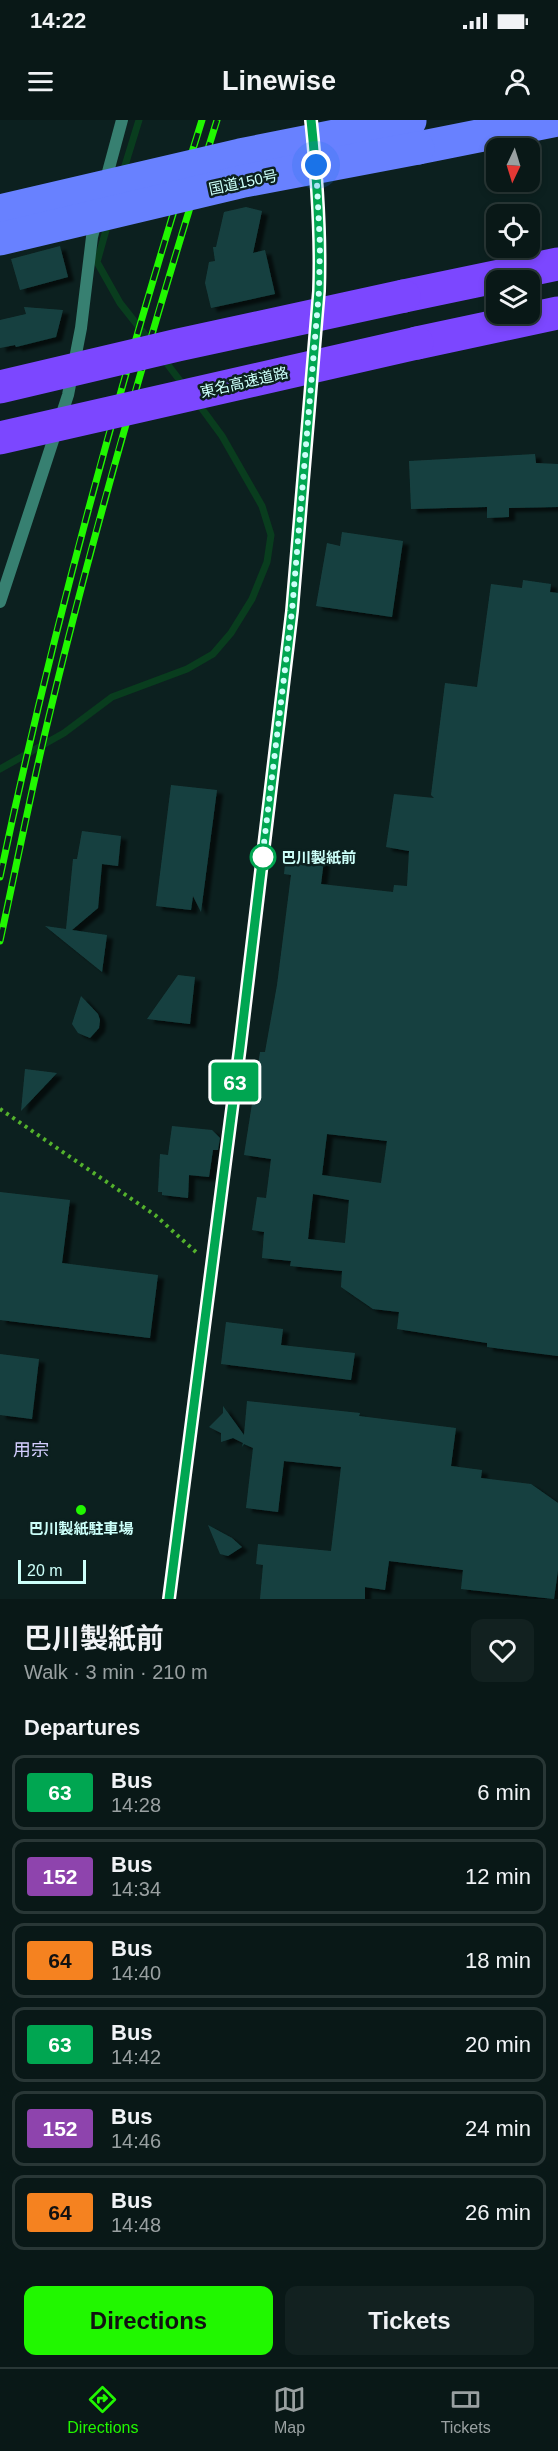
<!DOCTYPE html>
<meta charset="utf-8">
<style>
:root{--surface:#091817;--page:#122120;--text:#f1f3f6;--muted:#99a0a1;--line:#293736;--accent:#21f700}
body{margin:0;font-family:Helvetica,"Noto Sans JP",sans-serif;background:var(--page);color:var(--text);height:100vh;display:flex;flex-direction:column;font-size:22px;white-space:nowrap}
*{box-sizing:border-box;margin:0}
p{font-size:20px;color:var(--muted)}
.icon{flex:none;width:33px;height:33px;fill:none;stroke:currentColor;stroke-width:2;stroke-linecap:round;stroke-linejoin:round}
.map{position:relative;height:1479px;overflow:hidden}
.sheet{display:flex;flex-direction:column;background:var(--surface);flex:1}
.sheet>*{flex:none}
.badge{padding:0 12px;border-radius:4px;font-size:21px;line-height:39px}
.needle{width:39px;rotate:184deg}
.tools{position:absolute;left:486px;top:18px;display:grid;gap:12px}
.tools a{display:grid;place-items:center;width:54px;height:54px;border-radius:12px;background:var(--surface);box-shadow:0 3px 9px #0003,0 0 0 2px var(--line);font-size:30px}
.scale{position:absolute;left:18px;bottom:15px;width:68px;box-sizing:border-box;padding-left:6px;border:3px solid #ccfff9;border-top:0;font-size:16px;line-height:21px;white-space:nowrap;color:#ccfff9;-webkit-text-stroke:4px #0c201f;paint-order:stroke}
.you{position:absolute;width:30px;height:30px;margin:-15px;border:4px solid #fff;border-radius:50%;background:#1a73e8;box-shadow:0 0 0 9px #1a73e833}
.map>.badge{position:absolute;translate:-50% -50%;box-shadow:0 0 0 3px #fff}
h2{padding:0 24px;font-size:22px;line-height:54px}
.round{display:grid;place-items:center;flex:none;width:63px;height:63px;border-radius:12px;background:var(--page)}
.head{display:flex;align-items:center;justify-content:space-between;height:102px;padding:0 24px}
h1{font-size:28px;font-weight:700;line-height:45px}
.cta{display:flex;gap:12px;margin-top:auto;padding:12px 24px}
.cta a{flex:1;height:69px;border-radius:12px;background:var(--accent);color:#111;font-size:24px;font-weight:700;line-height:69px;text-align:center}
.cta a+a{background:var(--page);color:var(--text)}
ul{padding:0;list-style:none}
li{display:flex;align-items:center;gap:18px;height:75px;margin:0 12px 9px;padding:0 12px;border:3px solid var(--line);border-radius:12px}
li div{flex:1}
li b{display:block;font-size:22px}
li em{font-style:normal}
li .badge{min-width:66px;font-weight:700;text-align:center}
.status{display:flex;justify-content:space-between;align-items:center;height:42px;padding:0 30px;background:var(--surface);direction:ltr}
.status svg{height:16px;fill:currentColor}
header{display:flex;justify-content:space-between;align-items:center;height:78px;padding:0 24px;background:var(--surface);font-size:27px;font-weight:700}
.tabs{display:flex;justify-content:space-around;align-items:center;height:84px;border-top:2px solid var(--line);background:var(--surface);font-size:16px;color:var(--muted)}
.tabs a{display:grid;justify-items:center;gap:3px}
.tabs .current{color:var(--accent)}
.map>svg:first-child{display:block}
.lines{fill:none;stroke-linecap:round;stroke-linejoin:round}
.stream{stroke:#093d1e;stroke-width:7}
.building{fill:#184140;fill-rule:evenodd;filter:url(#shadow)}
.path{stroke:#54b22c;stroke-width:4;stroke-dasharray:3 4.5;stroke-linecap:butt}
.minor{stroke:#378071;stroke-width:12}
.secondary{stroke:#63ffdf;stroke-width:12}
.trunk{stroke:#6881ff;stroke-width:33}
.motorway{stroke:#7c47ff;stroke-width:33}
.rail-casing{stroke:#21f700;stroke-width:7}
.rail{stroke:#0c201f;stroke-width:4.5;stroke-dasharray:14;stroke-linecap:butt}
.trunk-bridge{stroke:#6881ff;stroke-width:33}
.motorway-bridge{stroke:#7c47ff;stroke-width:33}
.line-casing{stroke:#fff;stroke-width:14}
.line{stroke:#00a651;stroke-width:9}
.walk{stroke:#ccfff9;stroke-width:6;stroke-dasharray:0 10.8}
.stop-dot{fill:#fff;stroke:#00a651;stroke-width:3}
.poi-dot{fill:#21f700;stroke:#0c201f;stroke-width:2}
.labels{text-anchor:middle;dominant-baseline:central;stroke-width:5;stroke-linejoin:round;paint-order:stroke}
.street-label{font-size:15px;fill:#ccfff9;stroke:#0c201f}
.stop-label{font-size:15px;font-weight:bold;fill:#ccfff9;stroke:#0c201f;text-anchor:start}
.poi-label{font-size:15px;font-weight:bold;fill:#ccfff9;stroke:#0c201f}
.quarter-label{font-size:18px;fill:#d4ceff;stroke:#0c201f}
</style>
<div class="status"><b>14:22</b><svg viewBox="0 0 49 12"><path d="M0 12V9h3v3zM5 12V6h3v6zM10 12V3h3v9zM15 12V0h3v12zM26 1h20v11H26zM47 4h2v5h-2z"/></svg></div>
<header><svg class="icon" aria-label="menu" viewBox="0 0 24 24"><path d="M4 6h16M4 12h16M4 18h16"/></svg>Linewise<svg class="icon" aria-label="person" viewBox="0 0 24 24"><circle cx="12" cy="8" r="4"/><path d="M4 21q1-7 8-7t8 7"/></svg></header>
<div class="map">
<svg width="558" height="1479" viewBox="0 0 558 1479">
<defs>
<filter id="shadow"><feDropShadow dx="6" dy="4" stdDeviation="1.5" flood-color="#0009"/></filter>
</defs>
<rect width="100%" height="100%" fill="#0c201f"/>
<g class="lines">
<g class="stream">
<path d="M123,52l16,-52"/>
<path d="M108,103l-11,39 23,41 30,38"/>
<path d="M162,237l22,29"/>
<path d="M0,649l64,-36 48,-36 75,-28 26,-15 18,-21 21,-34 15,-37 4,-27 -9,-29 -40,-70 -25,-34"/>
</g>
</g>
<g class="building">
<path d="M246,87l16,4 -9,42 12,-3 10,44 -64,14 -6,-25 4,-21 6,-1 -2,-14h3l8,-35z"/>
<path d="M60,126l8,31 -48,13 -9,-31z"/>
<path d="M24,187l39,3 -7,27 -40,10 -1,-2 -15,3v-28l26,-6z"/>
<path d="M535,334l1,9 22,1v43l-49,1v9l-22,1v-11l-76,2 -2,-48z"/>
<path d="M342,412l61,9 -11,76 -76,-11 11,-63 13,3z"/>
<path d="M523,460l28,4 -1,8 8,1v763l-71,-9v-4l-90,-14 2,-17 -26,-3 -32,-22 1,-16 -52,-5 1,-5 -29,-3 2,-26 -12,-2 5,-33 9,1 5,-39 -27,-4 16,-103h5l12,-67 14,-110 -7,-1 2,-18 38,4 -3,24 72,8 1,-7 13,1 2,-35 -23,-4 8,-53 40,4 -3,-3 14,-112 32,4 14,-103 31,4zM327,1014l60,7 -6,42 -59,-8zM313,1074l36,6 -4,43 -37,-4z"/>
<path d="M171,665l46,5 -16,122 -8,-16 -2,14 -35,-4z"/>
<path d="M82,711l39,5 -3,30 -16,-2 -4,44 -26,22 35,5 -5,37 -57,-46 21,3 7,-70h4z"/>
<path d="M178,855l17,2 -5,47 -43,-5z"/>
<path d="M81,876l17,18 2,6 -1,8 -9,10 -12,-5 -6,-9z"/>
<path d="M25,949l32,4 -36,38z"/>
<path d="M172,1006l40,4 8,8 -2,12h-5l-4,27 -20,-2 -1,23 -26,-3v-3h-4l2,-38 8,1z"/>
<path d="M0,1072l70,8 -8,63 96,12 -8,63 -150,-18z"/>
<path d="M226,1202l57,7 -2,16 74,8 -4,27 -130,-16z"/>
<path d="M0,1234l39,5 -7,60 -32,-4z"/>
<path d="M247,1281l113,12 -1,3 97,12 -5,38 31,4 -1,8 50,6 27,19v67l-4,29 -93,-10 2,-19 -74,-9 -4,29 -20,-3v12h-105l3,-34 -7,-1 2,-20 73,7 10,-84 -57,-6 -6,51 -32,-4 7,-60 -9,-4 -2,3 1,-4 -10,-5 -12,4v-9l-12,-6 14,-14v-7l21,29z"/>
<path d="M208,1405l24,13 10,9 -14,9 -8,-2z"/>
</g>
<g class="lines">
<path class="path" d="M0,989l155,106 42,38"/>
<g class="minor">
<path d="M105,63l17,-63"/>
<path d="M0,482l68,-207 13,-67 11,-91 5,-19"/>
</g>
<path class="secondary" d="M169,1479l71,-552 52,-436 27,-320 1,-46 -4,-76"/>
<path class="trunk" d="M418,28l140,-28"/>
<g class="motorway">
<path d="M404,176l154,-32"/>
<path d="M417,223l141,-30"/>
</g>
<defs>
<g id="rail">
<path d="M0,757c54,-256 124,-508 202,-757"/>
<path d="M0,821c15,-69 29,-139 45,-208 49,-207 109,-411 172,-613"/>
</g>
</defs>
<use href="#rail" class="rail-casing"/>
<use href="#rail" class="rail"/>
<g class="trunk-bridge">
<path d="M0,91l240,-56 170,-34"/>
<path d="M0,119l244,-58 174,-33"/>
</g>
<g class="motorway-bridge">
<path d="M0,267l178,-42 226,-49"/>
<path d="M0,318l417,-95"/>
</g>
</g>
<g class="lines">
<defs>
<path id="line" d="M169,1479l71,-552 52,-436 27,-320c2,-58 -2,-114 -8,-171"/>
</defs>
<use href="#line" class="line-casing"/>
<use href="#line" class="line"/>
<path class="walk" d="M263,737l-1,3 30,-249 27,-320 1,-46 -4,-80"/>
</g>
<circle class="stop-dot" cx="263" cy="737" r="12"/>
<circle class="poi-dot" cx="81" cy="1390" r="6"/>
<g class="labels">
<g class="street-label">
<text transform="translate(243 62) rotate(-12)">国道150号</text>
<text transform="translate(244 262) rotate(-13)">東名高速道路</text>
</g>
<g class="stop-label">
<text x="281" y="737">巴川製紙前</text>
</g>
<g class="poi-label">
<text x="81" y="1408">巴川製紙駐車場</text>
</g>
<g class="quarter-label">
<text x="31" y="1330">用宗</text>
</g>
</g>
</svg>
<div class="tools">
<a><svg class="needle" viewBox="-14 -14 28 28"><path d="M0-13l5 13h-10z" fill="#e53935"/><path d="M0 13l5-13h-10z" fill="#99a0a1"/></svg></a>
<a><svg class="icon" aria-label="locate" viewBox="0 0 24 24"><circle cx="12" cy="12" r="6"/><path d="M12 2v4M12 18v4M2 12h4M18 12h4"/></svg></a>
<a><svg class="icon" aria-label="layers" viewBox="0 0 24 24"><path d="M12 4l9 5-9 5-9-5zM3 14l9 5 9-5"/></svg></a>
</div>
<div class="scale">20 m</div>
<div class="you" style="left:316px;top:45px"></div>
<b class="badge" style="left:235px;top:962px;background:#00a651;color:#fff">63</b>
</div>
<section class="sheet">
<div class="head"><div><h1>巴川製紙前</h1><p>Walk · 3 min · 210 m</p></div><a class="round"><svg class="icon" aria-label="heart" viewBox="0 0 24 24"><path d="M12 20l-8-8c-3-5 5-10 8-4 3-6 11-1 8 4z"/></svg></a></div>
<h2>Departures</h2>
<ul>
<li><span class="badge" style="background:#00a651;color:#fff">63</span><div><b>Bus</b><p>14:28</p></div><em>6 min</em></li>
<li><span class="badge" style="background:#8e44ad;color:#fff">152</span><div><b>Bus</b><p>14:34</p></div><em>12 min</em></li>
<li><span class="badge" style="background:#f58220;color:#111">64</span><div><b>Bus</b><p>14:40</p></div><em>18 min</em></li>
<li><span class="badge" style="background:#00a651;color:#fff">63</span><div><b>Bus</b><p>14:42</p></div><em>20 min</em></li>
<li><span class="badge" style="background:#8e44ad;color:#fff">152</span><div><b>Bus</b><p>14:46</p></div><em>24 min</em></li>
<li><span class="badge" style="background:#f58220;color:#111">64</span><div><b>Bus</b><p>14:48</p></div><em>26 min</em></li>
</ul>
<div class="cta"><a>Directions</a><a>Tickets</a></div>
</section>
<nav class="tabs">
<a class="current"><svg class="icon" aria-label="directions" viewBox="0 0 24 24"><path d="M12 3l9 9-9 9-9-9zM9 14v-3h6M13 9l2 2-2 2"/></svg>Directions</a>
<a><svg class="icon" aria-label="map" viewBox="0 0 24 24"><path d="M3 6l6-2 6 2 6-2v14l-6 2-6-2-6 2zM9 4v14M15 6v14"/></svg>Map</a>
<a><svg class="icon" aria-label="tickets" viewBox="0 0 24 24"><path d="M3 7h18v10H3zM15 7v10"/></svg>Tickets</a>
</nav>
